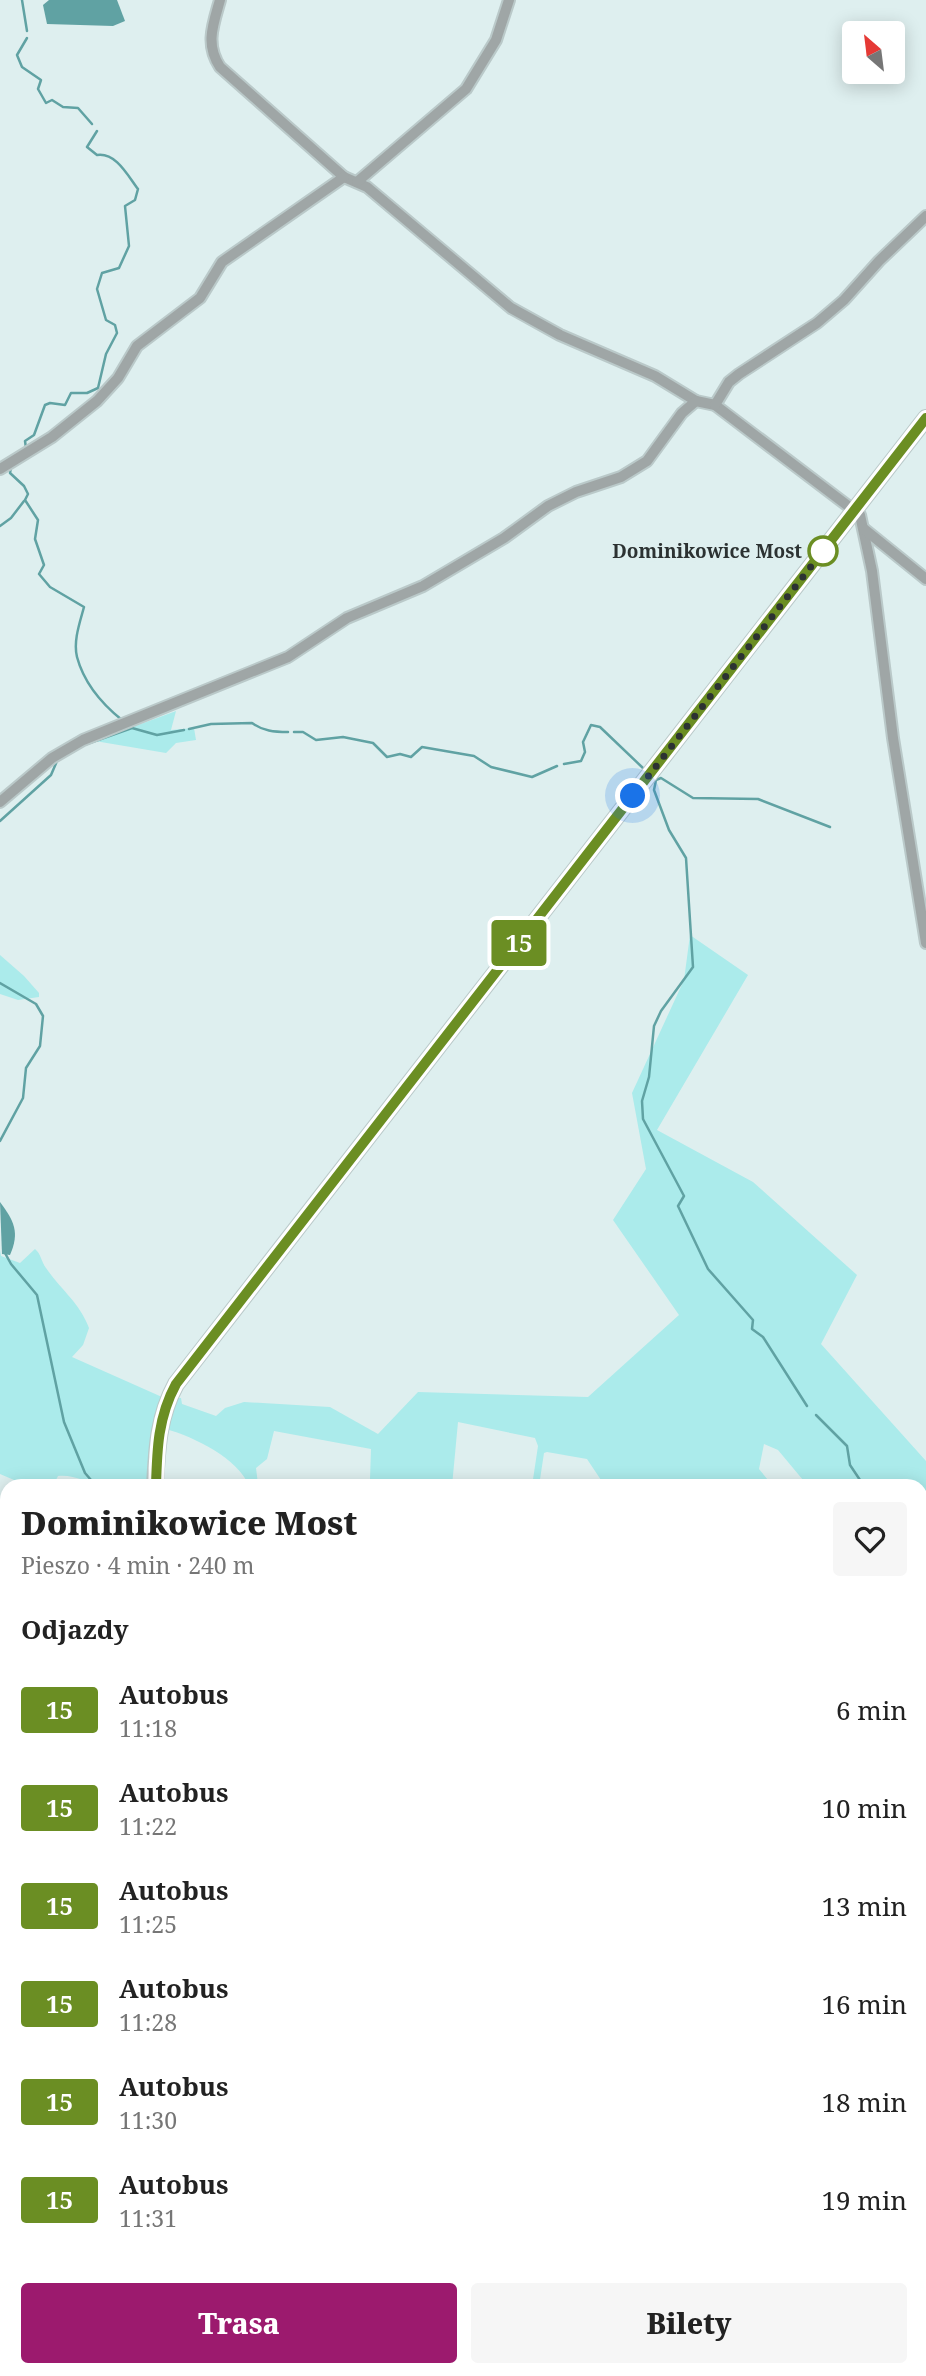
<!DOCTYPE html>
<html lang="pl">
<meta charset="utf-8">
<style>
:root{--surface:#fff;--page:#f6f6f6;--text:#222;--muted:#767676;--accent:#9c1a6e}
body{margin:0;font-family:"Noto Serif",serif;background:var(--page);color:var(--text);height:100vh;display:flex;flex-direction:column;font-size:26px;white-space:nowrap}
*{box-sizing:border-box;margin:0}
p{font-size:23px;color:var(--muted)}
.icon{flex:none;width:38px;height:38px;fill:none;stroke:currentColor;stroke-width:2;stroke-linecap:round;stroke-linejoin:round}
.map{position:relative;flex:1;overflow:hidden}
.sheet{position:absolute;left:0px;top:1479px;width:928px;height:898px;display:flex;flex-direction:column;background:var(--surface);border-radius:21px 21px 0 0;box-shadow:0 4px 18px #0003}
.sheet>*{flex:none}
.badge{padding:0 14px;border-radius:5px;font-size:24px;line-height:46px}
.needle{width:46px;rotate:332deg}
.fabs{position:absolute;left:842px;top:21px;display:grid;gap:14px}
.fabs a{display:grid;place-items:center;width:63px;height:63px;border-radius:7px;background:var(--surface);box-shadow:0 4px 18px #0003;font-size:35px}
.you{position:absolute;width:35px;height:35px;margin:-18px;border:5px solid #fff;border-radius:50%;background:#1a73e8;box-shadow:0 0 0 10px #1a73e833}
.map>.badge{position:absolute;translate:-50% -50%;box-shadow:0 0 0 4px #fff}
h2{padding:0 21px;font-size:26px;line-height:63px}
.round{display:grid;place-items:center;flex:none;width:74px;height:74px;border-radius:7px;background:var(--page)}
.headline{display:flex;align-items:center;justify-content:space-between;height:119px;padding:0 21px}
h1{font-size:33px;font-weight:800;line-height:52px}
.button{display:flex;gap:14px;margin-top:auto;padding:14px 21px}
.button a{flex:1;height:80px;border-radius:7px;background:var(--accent);color:#fff;font-size:28px;font-weight:800;line-height:80px;text-align:center}
.button a+a{background:var(--page);color:var(--text)}
ul{padding:0;list-style:none}
li{display:flex;align-items:center;gap:21px;height:98px;padding:0 21px}
li div{flex:1}
li b{display:block;font-size:26px}
li em{font-style:normal}
li .badge{min-width:77px;font-weight:700;text-align:center}
.map>svg:first-child{display:block}
.green{fill:#abebeb}
.water{fill:#60a2a3}
.lines{fill:none;stroke-linecap:round;stroke-linejoin:round}
.stream{stroke:#60a2a3;stroke-width:2.5}
.minor-casing{stroke:#bac9c9;stroke-width:14}
.major-casing{stroke:#bac9c9;stroke-width:18}
.minor{stroke:#9fa6a6;stroke-width:10}
.major{stroke:#616e6e;stroke-width:14}
.line-casing{stroke:#fff;stroke-width:16}
.line{stroke:#6b8e23;stroke-width:10}
.walk{stroke:#2c3232;stroke-width:7;stroke-dasharray:0 12.6}
.stop-dot{fill:#fff;stroke:#6b8e23;stroke-width:3.5}
.labels{text-anchor:middle;dominant-baseline:central;stroke-width:7;stroke-linejoin:round;paint-order:stroke}
.stop-label{font-size:19px;font-weight:bold;fill:#2c3232;stroke:#deefef;text-anchor:end}
</style>
<div class="map">
<svg width="926" height="2376" viewBox="0 0 926 2376">
<rect width="100%" height="100%" fill="#deefef"/>
<g class="green">
<path d="M176,711l-5,19 23,-2 2,12 -20,3 -10,10 -71,-12z"/>
<path d="M690,935l58,40 -91,155 96,52 104,93 -36,69 105,117v39l-5,6 -1,-20h-112l-30,-36 -14,-6 -5,25 14,17h-168l-18,-27 -40,-7 -3,1 -5,33h-7l6,-40 -3,-8 -77,-16 -6,64h-30l-52,-7 1,-30 -97,-18 -7,28 -11,9 2,16 6,2h-15c-11,-28 -55,-49 -83,-57l10,-31h5l1,6 34,12 9,-8 19,-6 86,5 48,27 40,-42 170,5 91,-82 -66,-95 33,-51 -14,-76 52,-113z"/>
<path d="M0,955l24,21 15,17v4l-21,3 -18,-6z"/>
<path d="M35,1249c6,5 6,12 11,19 15,22 34,35 43,60l-6,17 -11,12 90,40 -6,15 -6,74c-15,0 -32,2 -47,-1 -15,-2 -30,-11 -45,-9l-5,10h-25l-28,-12v-224l1,6 19,7z"/>
<path d="M0,2165l7,8v161l-7,5 5,-14 -5,-3z"/>
<path d="M621,2370h105l7,6h-113z"/>
</g>
<g class="water">
<path d="M49,0h68l8,21 -12,5 -66,-2 -4,-19z"/>
<path d="M0,1202c14,19 20,30 10,53l-8,-1z"/>
</g>
<g class="lines">
<g class="stream">
<path d="M22,0l5,31"/>
<path d="M27,38l-10,17 5,12 19,13 -3,9 8,14 6,-3 11,7 15,1 14,16"/>
<path d="M26,448l-1,-7 9,-6 11,-30 5,-2 15,2 6,-12h16l11,-5 8,-34 11,-21 -2,-8 -9,-5 -9,-31 5,-16 17,-5 10,-22 -4,-40 10,-6 3,-11c-10,-13 -22,-37 -41,-34l-10,-8 10,-16"/>
<path d="M11,467l-1,6 14,13 4,8 -3,6 13,20 -3,19 9,26 -5,9 11,13 34,20c-4,15 -11,34 -7,50 7,26 25,47 45,63"/>
<path d="M0,526l11,-8 13,-17"/>
<path d="M189,729l22,-5 41,-1c11,8 22,9 36,9"/>
<path d="M294,732h9l13,8 27,-3 30,6 14,14 13,-3 11,3 11,-10 52,9 17,11 41,10 25,-11"/>
<path d="M84,745l48,-17 25,7 27,-5"/>
<path d="M564,764l17,-3 4,-9 -2,-10 8,-17 9,2 44,42"/>
<path d="M0,821l51,-46 6,-14"/>
<path d="M0,983l36,21 7,12 -3,30 -14,22 -3,30 -23,43"/>
<path d="M5,1253l6,11 26,31 27,127 21,51 6,7 35,6"/>
<path d="M807,1406l-44,-69 -11,-8 1,-9 -45,-51 -30,-63 6,-10 -41,-77 -1,-18 7,-24 5,-51 7,-15 32,-44 -7,-109 -17,-28 -15,-40 2,-10 5,-2 32,20 65,1 72,28"/>
<path d="M816,1415l31,31 3,19 14,21"/>
<path d="M0,1905l3,-4"/>
<path d="M0,2037l7,4"/>
<path d="M342,2370l3,6"/>
</g>
<defs>
<g id="minor">
<path d="M220,0c-7,25 -15,44 0,67l124,110 23,10 144,121 49,27 95,41 41,25 19,4 145,110 12,56 21,167 33,205"/>
<path d="M357,182l109,-93 30,-49 13,-40"/>
<path d="M715,405l14,-23 10,-8 78,-51 27,-23 35,-39 47,-45"/>
<path d="M0,469l52,-32 45,-36 21,-23 19,-32 63,-48 22,-36 122,-85"/>
<path d="M864,529l62,50"/>
<path d="M0,802l52,-44 31,-18 205,-83 59,-39 76,-32 81,-48 44,-32 28,-14 45,-15 26,-16 35,-48 14,-12"/>
<path d="M920,1995l6,1"/>
<path d="M0,2156l7,7"/>
<path d="M31,2370l1,6"/>
</g>
<g id="major">
<path d="M155,1486c2,-37 3,-69 21,-102l750,-966"/>
<path d="M0,1886h7"/>
</g>
</defs>
<use href="#minor" class="minor-casing"/>
<use href="#major" class="major-casing"/>
<use href="#minor" class="minor"/>
<use href="#major" class="major"/>
</g>
<g class="lines">
<defs>
<path id="line" d="M156,1486c1,-37 2,-69 20,-102l750,-966"/>
</defs>
<use href="#line" class="line-casing"/>
<use href="#line" class="line"/>
<path class="walk" d="M633,796l190,-245"/>
</g>
<circle class="stop-dot" cx="823" cy="551" r="14"/>
<g class="labels">
<g class="stop-label">
<text x="802" y="551">Dominikowice Most</text>
</g>
</g>
</svg>
<div class="fabs">
<a><svg class="needle" viewBox="-14 -14 28 28"><path d="M0-13l5 13h-10z" fill="#e53935"/><path d="M0 13l5-13h-10z" fill="#767676"/></svg></a>
</div>
<div class="you" style="left:633px;top:796px"></div>
<b class="badge" style="left:519px;top:943px;background:#6b8e23;color:#fff">15</b>
<section class="sheet">
<div class="headline"><div><h1>Dominikowice Most</h1><p>Pieszo · 4 min · 240 m</p></div><a class="round"><svg class="icon" aria-label="heart" viewBox="0 0 24 24"><path d="M12 20l-8-8c-3-5 5-10 8-4 3-6 11-1 8 4z"/></svg></a></div>
<h2>Odjazdy</h2>
<ul>
<li><span class="badge" style="background:#6b8e23;color:#fff">15</span><div><b>Autobus</b><p>11:18</p></div><em>6 min</em></li>
<li><span class="badge" style="background:#6b8e23;color:#fff">15</span><div><b>Autobus</b><p>11:22</p></div><em>10 min</em></li>
<li><span class="badge" style="background:#6b8e23;color:#fff">15</span><div><b>Autobus</b><p>11:25</p></div><em>13 min</em></li>
<li><span class="badge" style="background:#6b8e23;color:#fff">15</span><div><b>Autobus</b><p>11:28</p></div><em>16 min</em></li>
<li><span class="badge" style="background:#6b8e23;color:#fff">15</span><div><b>Autobus</b><p>11:30</p></div><em>18 min</em></li>
<li><span class="badge" style="background:#6b8e23;color:#fff">15</span><div><b>Autobus</b><p>11:31</p></div><em>19 min</em></li>
</ul>
<div class="button"><a>Trasa</a><a>Bilety</a></div>
</section>
</div>
